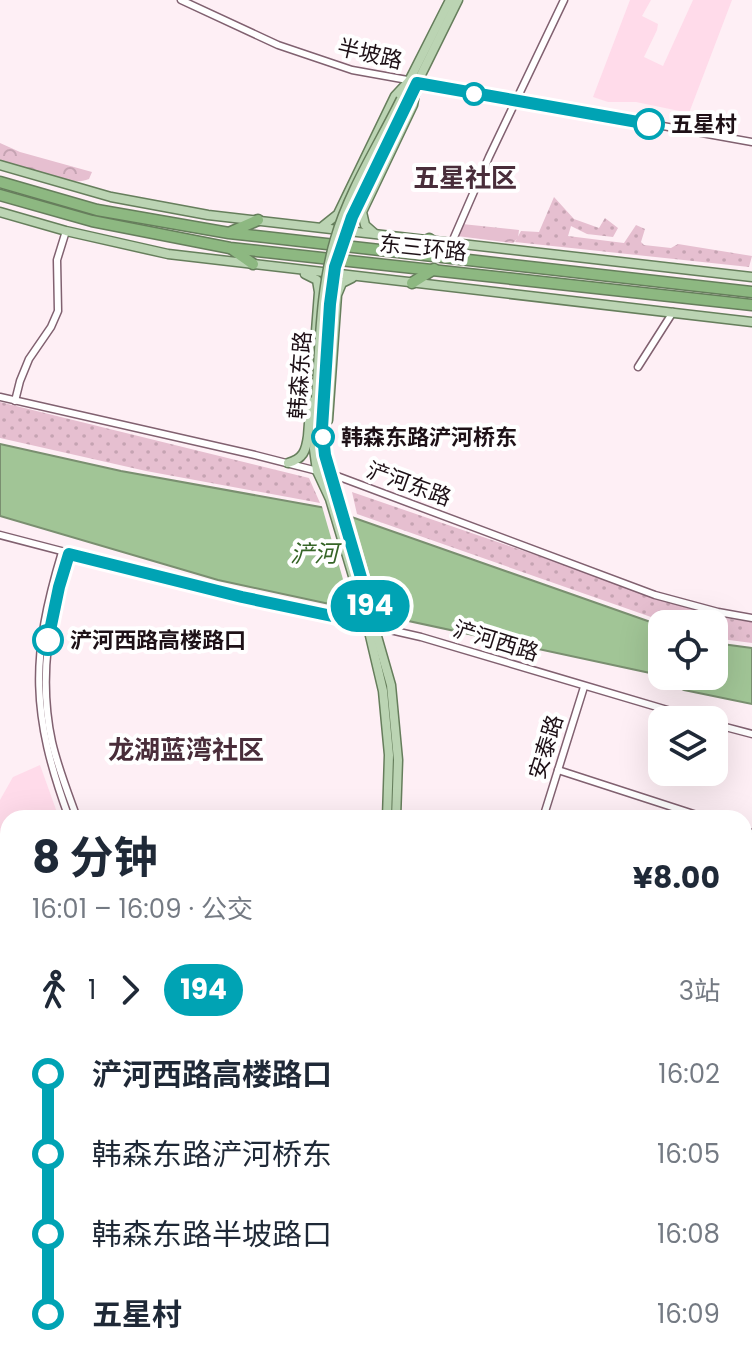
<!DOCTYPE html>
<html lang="zh">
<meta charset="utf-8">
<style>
:root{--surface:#fff;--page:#f2f2f3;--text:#1f2937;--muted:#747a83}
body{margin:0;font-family:Poppins,"Noto Sans SC",sans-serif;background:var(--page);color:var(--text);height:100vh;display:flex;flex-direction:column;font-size:30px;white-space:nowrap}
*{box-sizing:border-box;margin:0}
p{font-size:26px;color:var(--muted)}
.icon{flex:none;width:44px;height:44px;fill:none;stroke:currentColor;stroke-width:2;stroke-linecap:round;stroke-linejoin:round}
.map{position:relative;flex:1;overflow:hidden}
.drawer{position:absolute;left:0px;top:810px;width:752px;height:560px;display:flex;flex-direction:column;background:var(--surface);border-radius:24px 24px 0 0;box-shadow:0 8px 32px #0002}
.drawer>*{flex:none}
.badge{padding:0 16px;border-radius:26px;font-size:28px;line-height:52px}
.fabs{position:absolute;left:648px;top:610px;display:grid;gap:16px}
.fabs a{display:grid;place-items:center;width:80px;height:80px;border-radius:16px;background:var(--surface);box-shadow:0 8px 32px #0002;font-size:40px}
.map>.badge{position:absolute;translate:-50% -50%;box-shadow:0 0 0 4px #fff}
.legs{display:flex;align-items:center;gap:12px;height:88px;padding:0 32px;font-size:26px}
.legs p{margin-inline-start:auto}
.overview{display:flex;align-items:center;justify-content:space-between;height:136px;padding:0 32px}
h1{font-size:44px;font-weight:700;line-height:60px}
ul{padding:0 32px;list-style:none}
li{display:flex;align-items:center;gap:28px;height:80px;font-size:30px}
li i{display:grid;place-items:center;width:12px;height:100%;margin:0 10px;background:currentColor}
li i::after{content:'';width:20px;height:20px;margin:-10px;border:6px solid;border-radius:50%;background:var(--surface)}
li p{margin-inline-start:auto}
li:first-child i{background:linear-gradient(#0000 50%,currentColor 0)}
li:last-child i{background:linear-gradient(currentColor 50%,#0000 0)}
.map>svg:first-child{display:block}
.built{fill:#ffdbea}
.green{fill:url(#green-dots)}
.forest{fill:url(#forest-crowns)}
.water{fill:#a1c596;stroke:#7a8f70;stroke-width:2}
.pier{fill:#feeff5}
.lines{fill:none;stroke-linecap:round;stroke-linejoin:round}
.minor-casing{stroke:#816170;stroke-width:9}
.major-casing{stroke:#667e5c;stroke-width:11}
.highway-casing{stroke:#667e5c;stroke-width:13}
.minor{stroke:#fff;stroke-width:6}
.major{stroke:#bbd4b3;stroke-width:8}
.highway{stroke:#8db881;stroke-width:10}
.major-bridge-casing{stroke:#667e5c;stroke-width:11;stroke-linecap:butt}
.major-bridge{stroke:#bbd4b3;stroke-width:8}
.line-1-casing{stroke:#fff;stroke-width:18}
.line-1{stroke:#00a3b4;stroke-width:12}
.stop-1-dot{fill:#fff;stroke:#00a3b4;stroke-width:4}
.labels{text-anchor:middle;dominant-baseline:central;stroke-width:8;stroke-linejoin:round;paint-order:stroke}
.street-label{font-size:22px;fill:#1e1117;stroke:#fff}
.stop-label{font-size:22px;font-weight:bold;fill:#1e1117;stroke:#fff;text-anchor:start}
.water-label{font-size:24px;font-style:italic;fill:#366527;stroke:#fff}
.quarter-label{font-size:26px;font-weight:bold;fill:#492d3a;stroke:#fff}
</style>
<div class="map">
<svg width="752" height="1370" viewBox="0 0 752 1370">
<defs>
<pattern id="green-dots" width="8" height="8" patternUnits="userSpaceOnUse" patternTransform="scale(2)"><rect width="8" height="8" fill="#e6bfd0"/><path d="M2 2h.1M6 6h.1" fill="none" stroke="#c5a3b2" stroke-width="1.8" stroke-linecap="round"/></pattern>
<pattern id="forest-crowns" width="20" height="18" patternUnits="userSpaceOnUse" patternTransform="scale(2)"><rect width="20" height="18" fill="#e6bfd0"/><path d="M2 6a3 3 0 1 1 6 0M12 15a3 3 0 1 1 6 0" fill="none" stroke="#c5a3b2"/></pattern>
</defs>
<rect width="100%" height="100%" fill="#feeff5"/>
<g class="built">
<path d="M630,0h21l-9,16 16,8 -1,6 -13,27 19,9 30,-66h39l-43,113 -53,-11h-28l-15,-5z"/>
<path d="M40,765l19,53h-51v88l-8,-4v-102l13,-23z"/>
</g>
<g class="green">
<path d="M554,197l20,22 25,9 6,-10 13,10 -5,9 -26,-3 -16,-8 -3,10 56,7 12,-18 9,4 -4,13 3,3 27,3 7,-4 74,12 -3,11 -234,-25 6,-11 18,1z"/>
<path d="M0,402l309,76 11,25 -174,-32 -146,-33z"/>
<path d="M352,492l364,125 36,5v21l-38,-5v-14h-43l-314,-110z"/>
</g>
<g class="forest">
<path d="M0,143l20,9 72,20 -3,7c-21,9 -67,-11 -89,-18z"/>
<path d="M462,224l57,6 -1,8 -5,5 -56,-7z"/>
</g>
<path class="water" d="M0,444l121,27 205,37 336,118v50h52v-33l38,5v56l-68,-14 -34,-17 -432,-93 -218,-64z"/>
<path class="pier" d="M321,503l31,10 31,108 -30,-7z"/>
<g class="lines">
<defs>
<g id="minor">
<path d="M181,0l97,45 74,25 400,72"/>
<path d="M452,242l37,-85 75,-157"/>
<path d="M638,367l35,-55"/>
<path d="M0,397l255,58 82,21 318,119 63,17 34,6"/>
<path d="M15,401l5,-20 9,-22 22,-32 7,-16 -1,-51 9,-29"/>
<path d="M0,535l188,49 233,53 280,83"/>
<path d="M62,552c-32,106 -31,162 7,266"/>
<path d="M69,554c-20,62 -31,123 -17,188 6,26 16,51 25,76"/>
<path d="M714,724l38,10"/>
<path d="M558,770l148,48"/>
<path d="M543,818l41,-131"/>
<path d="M744,831l8,2"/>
<path d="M0,1071l8,-10"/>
<path d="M744,1112l8,5"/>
<path d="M0,1152l8,5"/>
<path d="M0,1158l8,4"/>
<path d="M744,1252l8,-15"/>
<path d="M278,1362l12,7 7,-7"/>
<path d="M321,1362l8,8"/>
<path d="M67,1370l3,-8"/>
<path d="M247,1370l4,-8"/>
<path d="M360,1370l-3,-6 8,5 5,-4 5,3 7,-2 1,-4"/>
<path d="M482,1370l1,-2"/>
<path d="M681,1370l4,-8"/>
</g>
<g id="major">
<path d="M407,85l43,-85"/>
<path d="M415,87l43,-87"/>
<path d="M0,165l111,32 97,18 544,62"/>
<path d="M0,212l66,19 102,23 584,68"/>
<path d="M323,226l15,-12 57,-118 14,-15"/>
<path d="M374,233l-9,-8 -3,-13 51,-107 4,-22"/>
<path d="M316,398l-2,51 3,22 13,28 37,124 16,68 6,64 -2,63"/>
<path d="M324,398l-2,30 3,27 66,230 7,75 -2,58"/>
<path d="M328,420l9,-125 5,-12 10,-5"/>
<path d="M288,463c15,-4 18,-12 20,-27l11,-144 -2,-12 -12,-6"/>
<path d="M0,912l8,4"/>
<path d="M0,919l8,6"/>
<path d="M744,1265l8,-15"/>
<path d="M744,1276l8,-14"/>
<path d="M483,1362l11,8"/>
<path d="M35,1370l5,-8"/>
<path d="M46,1370l4,-8"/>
<path d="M694,1370l4,-8"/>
</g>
<g id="highway">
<path d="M0,182l97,28 132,23 523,59"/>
<path d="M0,195l92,26 138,27 522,57"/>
<path d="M231,232l27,-12"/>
<path d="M429,239l29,19"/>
<path d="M232,249l21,15"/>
<path d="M412,283l22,-14"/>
</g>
</defs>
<use href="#minor" class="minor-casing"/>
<use href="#major" class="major-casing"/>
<use href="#highway" class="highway-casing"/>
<use href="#minor" class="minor"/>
<use href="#major" class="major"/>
<use href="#highway" class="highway"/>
<defs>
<g id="major-bridge">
<path d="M316,398c4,-53 4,-108 19,-159 14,-49 44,-95 66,-140"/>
<path d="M324,398c3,-48 2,-99 15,-146 14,-52 46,-101 69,-150"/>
</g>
</defs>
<use href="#major-bridge" class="major-bridge-casing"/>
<use href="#major-bridge" class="major-bridge"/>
</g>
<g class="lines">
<defs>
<path id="line-1" d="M48,640l11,-53 10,-33 173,43 133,28 -50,-170 -3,-27 8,-124 5,-37 17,-50 65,-134 232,41"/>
</defs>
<use href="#line-1" class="line-1-casing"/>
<use href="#line-1" class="line-1"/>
</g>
<g class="stop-1-dot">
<circle cx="474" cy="94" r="10"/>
<circle cx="649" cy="124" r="14"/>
<circle cx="323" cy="437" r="10"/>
<circle cx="48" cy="640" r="14"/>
</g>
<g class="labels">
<g class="street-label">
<text transform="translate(370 54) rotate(13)">半坡路</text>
<text transform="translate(423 248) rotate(6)">东三环路</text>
<text transform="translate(300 375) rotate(-86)">韩森东路</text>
<text transform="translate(409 484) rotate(20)">浐河东路</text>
<text transform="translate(496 641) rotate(17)">浐河西路</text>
<text transform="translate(546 747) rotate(-73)">安泰路</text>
</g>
<g class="stop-label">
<text x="671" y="124">五星村</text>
<text x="341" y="437">韩森东路浐河桥东</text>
<text x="70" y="640">浐河西路高楼路口</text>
</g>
<g class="water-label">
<text x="314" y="553">浐河</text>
</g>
<g class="quarter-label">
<text x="465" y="178">五星社区</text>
<text x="186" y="750">龙湖蓝湾社区</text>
</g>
</g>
</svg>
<div class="fabs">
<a><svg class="icon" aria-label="locate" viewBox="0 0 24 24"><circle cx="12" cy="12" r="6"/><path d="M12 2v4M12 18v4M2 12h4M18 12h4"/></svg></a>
<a><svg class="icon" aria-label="layers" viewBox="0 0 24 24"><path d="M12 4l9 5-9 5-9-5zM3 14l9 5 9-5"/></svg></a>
</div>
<b class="badge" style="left:370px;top:606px;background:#00a3b4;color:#fff">194</b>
<section class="drawer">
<div class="overview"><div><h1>8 分钟</h1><p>16:01 – 16:09 · 公交</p></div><b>¥8.00</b></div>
<div class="legs"><svg class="icon" aria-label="walk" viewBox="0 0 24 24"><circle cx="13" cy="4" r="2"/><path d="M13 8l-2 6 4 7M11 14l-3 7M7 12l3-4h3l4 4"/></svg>1<svg class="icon" aria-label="forward" viewBox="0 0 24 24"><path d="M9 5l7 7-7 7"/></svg><b class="badge" style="background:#00a3b4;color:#fff">194</b><p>3站</p></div>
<ul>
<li><i style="color:#00a3b4"></i><b>浐河西路高楼路口</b><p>16:02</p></li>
<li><i style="color:#00a3b4"></i><span>韩森东路浐河桥东</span><p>16:05</p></li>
<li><i style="color:#00a3b4"></i><span>韩森东路半坡路口</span><p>16:08</p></li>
<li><i style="color:#00a3b4"></i><b>五星村</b><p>16:09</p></li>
</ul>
</section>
</div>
